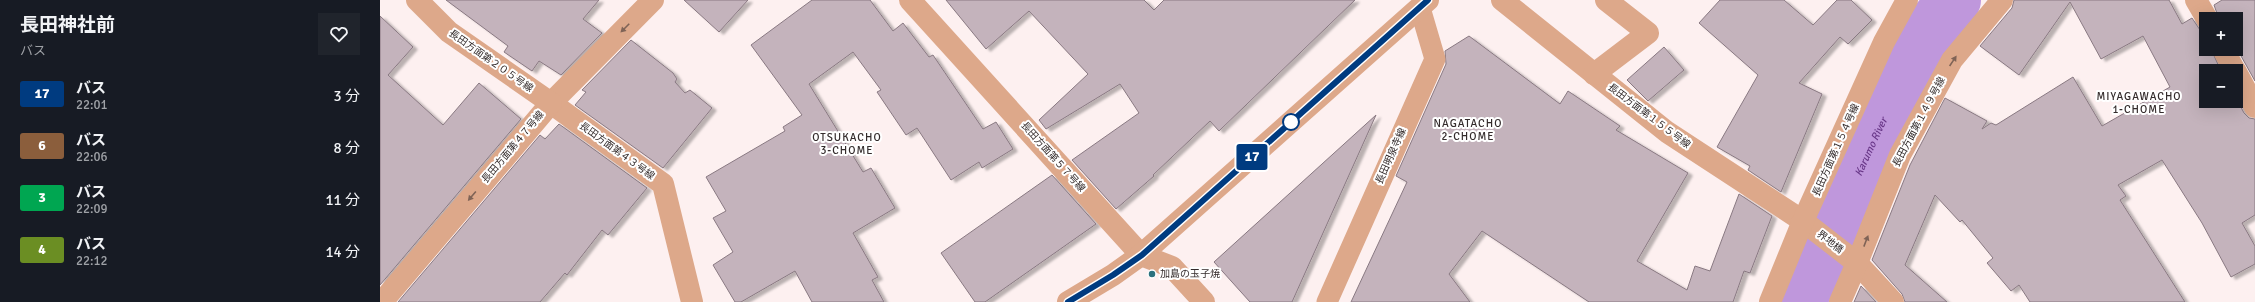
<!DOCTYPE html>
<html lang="ja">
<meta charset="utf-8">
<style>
:root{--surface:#171b24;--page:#20242c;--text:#f1f3f6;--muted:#9ea1a6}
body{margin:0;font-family:Signika,"Noto Sans JP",sans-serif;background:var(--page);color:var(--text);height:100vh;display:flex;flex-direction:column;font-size:15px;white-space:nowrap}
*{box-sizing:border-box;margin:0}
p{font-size:13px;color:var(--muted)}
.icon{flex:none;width:22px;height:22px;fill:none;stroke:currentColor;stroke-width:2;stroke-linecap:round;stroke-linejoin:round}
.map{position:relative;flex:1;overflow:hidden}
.sheet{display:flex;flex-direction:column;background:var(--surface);width:380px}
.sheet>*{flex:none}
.badge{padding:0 8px;border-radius:3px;font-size:14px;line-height:26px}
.fabs{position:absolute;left:1819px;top:12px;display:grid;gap:8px}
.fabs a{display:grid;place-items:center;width:44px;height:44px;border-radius:0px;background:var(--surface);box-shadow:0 4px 16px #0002;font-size:20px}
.map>.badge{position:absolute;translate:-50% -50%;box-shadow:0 0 0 2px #fff}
.round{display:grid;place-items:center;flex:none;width:42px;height:42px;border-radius:0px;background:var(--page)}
.overview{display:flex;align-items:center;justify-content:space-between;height:68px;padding:0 20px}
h1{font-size:19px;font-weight:700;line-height:30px}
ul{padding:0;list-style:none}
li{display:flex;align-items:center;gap:12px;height:52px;padding:0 20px}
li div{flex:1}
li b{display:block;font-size:15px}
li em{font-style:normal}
li .badge{min-width:44px;font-weight:700;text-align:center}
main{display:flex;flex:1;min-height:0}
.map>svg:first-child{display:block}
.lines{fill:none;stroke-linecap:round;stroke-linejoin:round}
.river{stroke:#bf97dc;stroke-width:54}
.building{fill:#c4b3bc;stroke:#897982;filter:url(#shadow)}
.pedestrian{stroke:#dda88a;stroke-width:21}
.minor{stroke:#dda88a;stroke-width:22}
.tertiary{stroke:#dda88a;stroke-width:22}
.oneway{fill:#7f6356}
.line-casing{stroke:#fff;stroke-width:9}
.line{stroke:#003b80;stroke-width:6}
.stop-dot{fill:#fff;stroke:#003b80;stroke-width:2}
.poi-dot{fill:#2b727e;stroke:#fff;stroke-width:1.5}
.labels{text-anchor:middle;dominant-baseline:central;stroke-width:4;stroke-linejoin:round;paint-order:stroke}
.street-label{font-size:10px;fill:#332b2b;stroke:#fff}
.poi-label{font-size:10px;fill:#332b2b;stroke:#fff;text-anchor:start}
.neighbourhood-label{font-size:11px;letter-spacing:1px;fill:#332b2b;stroke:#fff}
.water-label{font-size:11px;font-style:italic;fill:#6a3889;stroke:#fff}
</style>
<main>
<section class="sheet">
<div class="overview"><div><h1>長田神社前</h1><p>バス</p></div><a class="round"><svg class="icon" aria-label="heart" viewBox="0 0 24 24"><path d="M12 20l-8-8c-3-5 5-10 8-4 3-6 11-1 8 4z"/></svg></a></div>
<ul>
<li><span class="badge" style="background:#003b80;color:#fff">17</span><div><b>バス</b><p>22:01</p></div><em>3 分</em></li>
<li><span class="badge" style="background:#8b5e3c;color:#fff">6</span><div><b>バス</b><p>22:06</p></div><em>8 分</em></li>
<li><span class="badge" style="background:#00a651;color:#fff">3</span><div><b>バス</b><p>22:09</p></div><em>11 分</em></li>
<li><span class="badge" style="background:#6b8e23;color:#fff">4</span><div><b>バス</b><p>22:12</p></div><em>14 分</em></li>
</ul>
</section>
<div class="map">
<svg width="1875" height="302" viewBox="0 0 1875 302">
<defs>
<filter id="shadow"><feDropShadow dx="4.5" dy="2.5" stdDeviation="1" flood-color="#0004"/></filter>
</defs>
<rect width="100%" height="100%" fill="#fdf0f0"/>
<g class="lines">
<path class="river" id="s1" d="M1419,302l117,-254 38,-48"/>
</g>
<g class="building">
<path d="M66,0h153l-16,19 19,14 -41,42 -22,-14 -7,10 -28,-19 4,-6z"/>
<path d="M304,0h64l-29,32z"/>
<path d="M432,0h58l23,31 10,-8 26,34 4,-2 50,74 13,-7 17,27 -31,19 -3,-6 -28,18 -34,-52 -11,7 -29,-43 4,-2 -28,-38 -44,32 54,88 8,-4 24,40 -42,25 25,44 -6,3 12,22h-72l-17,-31 -54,31h-6l-22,-37 20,-13 -20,-34 13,-7 -20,-34 79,-46 -2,-4 19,-12 -51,-70z"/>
<path d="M566,0h198l10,10 10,-10h191l-136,131 -9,-10 -57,54 1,1 -38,33 -44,-49 67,-47 -19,-29 -74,45 -7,-9 49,-46 -59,-63 -43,38z"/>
<path d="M1340,0h64l29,25 24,-25h14l21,20 -24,24 -8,-7 -41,46 23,11 -41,98 -33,-22 2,-4 -33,-19 41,-72 -59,-52z"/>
<path d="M1634,0h155l13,24 10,-6 8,12 6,1v18h5l10,22h-15v30h30v-3l8,15 5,5 6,1v96l-13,8 13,23v18l-24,13 -29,-54 -40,-63 -44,25 8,11 -6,4 65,102h-155l-11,-17 -8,6 -24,-28 6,-5 -31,-38 -2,2 -25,-27 -30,70 42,37h-42l-3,-8 -30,-34 38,-95 35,-67 42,23 -5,8 9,-6 5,2 77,-48 29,49 68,-39 -27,-51 -42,23 -31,-57 -51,73 -39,-29 32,-38z"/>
<path d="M1842,0h33v81l-19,-34v-28h-17l-5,-14z"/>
<path d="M0,16l33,31 -25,28 55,50 36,-42 42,36 -141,166z"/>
<path d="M1089,36l91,68 8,-13 52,35 -4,4 72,43 -51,88 50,29 8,-24 15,5 29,-77 33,22 -22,57 -6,-2 -11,31h-144l-107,-71 -33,43 21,28h-119l56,-120 -11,-6 50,-112 -1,-13z"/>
<path d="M251,40l42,33 4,6 -2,3 10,11 5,-3 22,18 -49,60 -88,-63 11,-13 -4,-2z"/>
<path d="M1284,47l20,23 -36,31 -21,-21z"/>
<path d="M996,115l-84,187h-42l-36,-40z"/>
<path d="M179,124l88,64 -39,47 -6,-5 -35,45 -2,-2 -25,29h-142l142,-167 5,4z"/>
<path d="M672,175l44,49 -111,78h-10l-34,-49z"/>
<path d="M1481,286l15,16h-22z"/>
</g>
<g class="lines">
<path class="pedestrian" d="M947,302l108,-243 -15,-51"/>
<g class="minor">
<path d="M530,0l231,255 31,12 32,35"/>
<path d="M1122,0l165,132 136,89 54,42 36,39"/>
<path d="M1816,0l11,19"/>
<path d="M1843,49l12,22"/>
<path d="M1856,72l19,35"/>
<path d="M1214,74l54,-41 -42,-33"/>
<path d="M171,103l112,81 29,118"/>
<path d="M2,302l169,-199 102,-103"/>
<path d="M1390,302l33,-81 81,-179 23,-42"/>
<path d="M1460,302l17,-39 43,-108 52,-95 50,-60"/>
</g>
<g class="tertiary">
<path d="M37,0l32,32 102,71"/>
<path d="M688,302l45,-27 28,-20 287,-255"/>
</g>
</g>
<defs><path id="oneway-solid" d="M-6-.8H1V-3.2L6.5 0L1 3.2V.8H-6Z"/></defs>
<g class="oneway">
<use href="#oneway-solid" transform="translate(245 28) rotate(135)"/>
<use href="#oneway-solid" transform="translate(1573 61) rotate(-56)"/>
<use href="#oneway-solid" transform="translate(92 196) rotate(130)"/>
<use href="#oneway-solid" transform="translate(1486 241) rotate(-69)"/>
</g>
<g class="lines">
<defs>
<path id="line" d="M688,302l45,-27 29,-20 286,-255"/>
</defs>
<use href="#line" class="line-casing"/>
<use href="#line" class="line"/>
</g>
<circle class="stop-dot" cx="911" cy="122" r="8"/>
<circle class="poi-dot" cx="772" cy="274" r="4"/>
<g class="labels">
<g class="street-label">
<text transform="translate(111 61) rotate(35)">長田方面第２０５号線</text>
<text transform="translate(1269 116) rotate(37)">長田方面第１５５号線</text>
<text transform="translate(1539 122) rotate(-62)">長田方面第１４９号線</text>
<text transform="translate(133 147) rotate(-50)">長田方面第４７号線</text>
<text transform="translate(1456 150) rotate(-66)">長田方面第１５４号線</text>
<text transform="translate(237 151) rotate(36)">長田方面第４３号線</text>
<text transform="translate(1011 156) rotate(-66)">長田明泉寺線</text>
<text transform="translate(673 157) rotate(48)">長田方面第５７号線</text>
<text transform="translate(1450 242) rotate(38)">界地橋</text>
</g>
<g class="poi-label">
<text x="780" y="274">加島の玉子焼</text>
</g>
<g class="neighbourhood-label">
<text x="1759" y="96">MIYAGAWACHO<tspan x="1759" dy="13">1-CHOME</tspan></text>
<text x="1088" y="123">NAGATACHO<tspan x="1088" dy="13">2-CHOME</tspan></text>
<text x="467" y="137">OTSUKACHO<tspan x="467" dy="13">3-CHOME</tspan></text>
</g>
<g class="water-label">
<text stroke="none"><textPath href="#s1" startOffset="171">Karumo River</textPath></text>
</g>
</g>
</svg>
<div class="fabs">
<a>+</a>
<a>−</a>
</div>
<b class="badge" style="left:872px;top:157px;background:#003b80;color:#fff">17</b>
</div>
</main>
